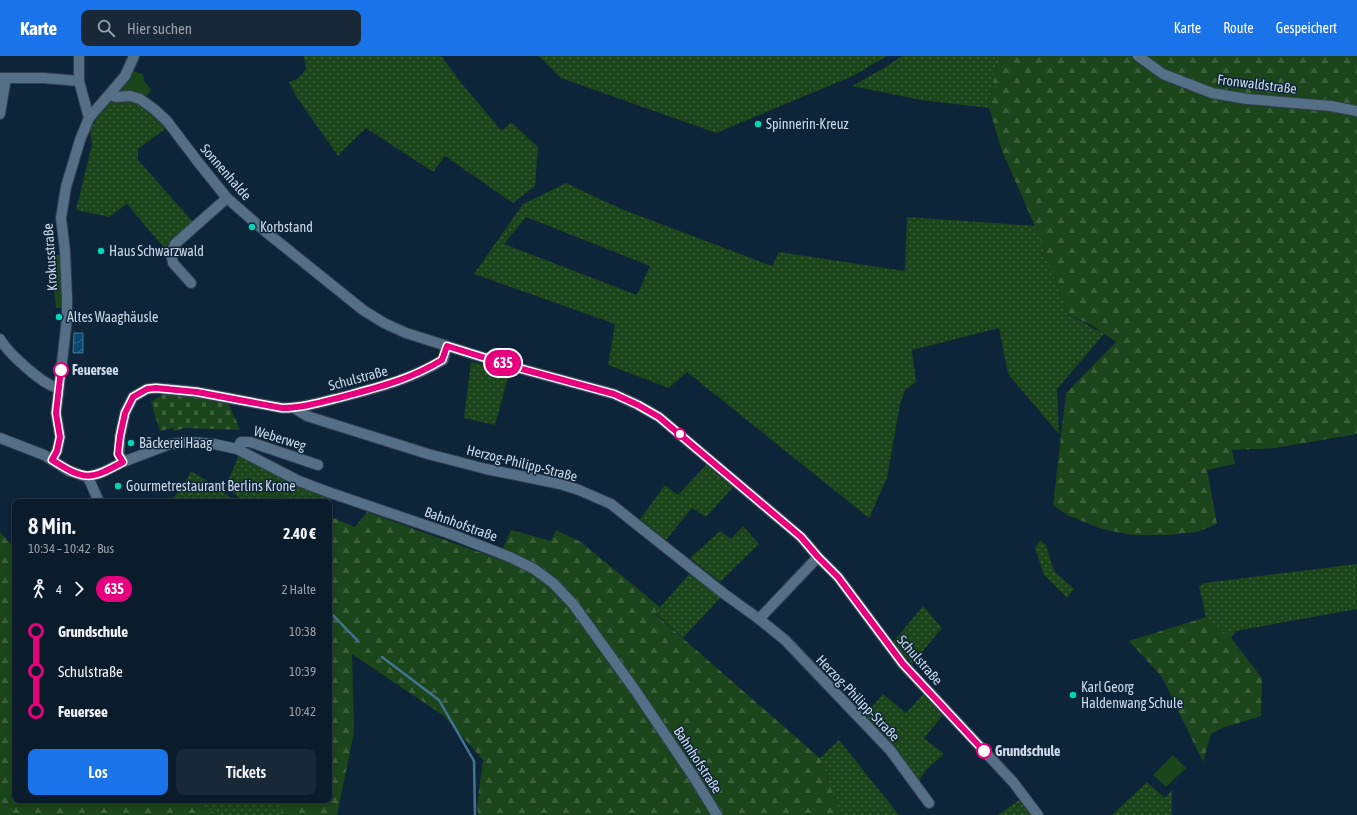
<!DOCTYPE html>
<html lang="de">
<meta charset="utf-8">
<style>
:root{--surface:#0a1b2b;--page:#182837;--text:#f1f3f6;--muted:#99a1a9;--line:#2a3947;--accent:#1a73e8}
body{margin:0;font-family:"Asap Condensed",sans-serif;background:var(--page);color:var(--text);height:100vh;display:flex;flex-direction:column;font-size:15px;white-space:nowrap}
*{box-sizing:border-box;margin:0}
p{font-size:13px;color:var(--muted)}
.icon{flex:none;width:22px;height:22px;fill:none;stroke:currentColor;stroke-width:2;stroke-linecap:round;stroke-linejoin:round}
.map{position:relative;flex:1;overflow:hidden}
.drawer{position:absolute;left:12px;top:443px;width:320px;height:304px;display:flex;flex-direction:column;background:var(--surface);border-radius:8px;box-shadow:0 2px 6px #0003,0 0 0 1px var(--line)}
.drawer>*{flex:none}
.badge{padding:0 8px;border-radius:13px;font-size:14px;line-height:26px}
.map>.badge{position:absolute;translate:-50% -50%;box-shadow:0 0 0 2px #fff}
.legs{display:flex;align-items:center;gap:6px;height:44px;padding:0 16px;font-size:13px}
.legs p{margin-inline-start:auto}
.summary{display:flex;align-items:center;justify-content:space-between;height:68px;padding:0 16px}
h1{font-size:22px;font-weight:600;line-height:30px}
.primary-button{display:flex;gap:8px;margin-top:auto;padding:8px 16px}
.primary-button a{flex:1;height:46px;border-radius:8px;background:var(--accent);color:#fff;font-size:16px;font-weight:600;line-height:46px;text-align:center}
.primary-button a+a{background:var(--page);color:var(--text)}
ul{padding:0 16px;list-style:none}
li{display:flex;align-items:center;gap:14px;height:40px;font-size:15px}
li i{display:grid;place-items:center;width:6px;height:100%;margin:0 5px;background:currentColor}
li i::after{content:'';width:10px;height:10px;margin:-5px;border:3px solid;border-radius:50%;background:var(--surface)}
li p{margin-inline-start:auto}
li:first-child i{background:linear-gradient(#0000 50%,currentColor 0)}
li:last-child i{background:linear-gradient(currentColor 50%,#0000 0)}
header{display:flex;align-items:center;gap:24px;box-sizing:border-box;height:56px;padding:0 20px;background:var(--accent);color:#fff}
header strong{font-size:19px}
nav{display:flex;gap:22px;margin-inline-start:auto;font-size:14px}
.search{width:280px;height:36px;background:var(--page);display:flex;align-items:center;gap:10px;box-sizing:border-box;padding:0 14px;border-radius:8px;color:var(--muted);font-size:15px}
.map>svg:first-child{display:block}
.grass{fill:url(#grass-dots);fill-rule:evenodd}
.forest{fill:url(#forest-firs)}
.cemetery{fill:url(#cemetery-stones)}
.park{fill:#1b451a}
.water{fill:url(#water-waves);stroke:#437495}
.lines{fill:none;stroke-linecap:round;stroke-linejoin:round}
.stream{stroke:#437495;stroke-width:2.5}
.street-casing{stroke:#313e4f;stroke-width:12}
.secondary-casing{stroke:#313e4f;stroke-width:12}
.street{stroke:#556f87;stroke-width:10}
.secondary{stroke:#556f87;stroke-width:10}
.line-1-casing{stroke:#fff;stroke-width:9}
.line-1{stroke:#e6007e;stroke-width:6}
.poi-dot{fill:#00d5b7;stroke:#0d2439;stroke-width:1.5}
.stop-1-dot{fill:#fff;stroke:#e6007e;stroke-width:2}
.labels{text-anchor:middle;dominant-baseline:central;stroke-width:3;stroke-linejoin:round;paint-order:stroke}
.street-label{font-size:14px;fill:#ccdae8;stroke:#0d2439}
.poi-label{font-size:14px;fill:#ccdae8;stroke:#0d2439;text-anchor:start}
.stop-label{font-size:14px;font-weight:bold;fill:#ccdae8;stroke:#0d2439;text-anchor:start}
</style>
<header>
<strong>Karte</strong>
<div class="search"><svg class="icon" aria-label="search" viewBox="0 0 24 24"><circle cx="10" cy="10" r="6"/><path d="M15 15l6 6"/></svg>Hier suchen</div>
<nav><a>Karte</a><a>Route</a><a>Gespeichert</a></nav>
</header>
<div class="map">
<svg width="1357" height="759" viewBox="0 0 1357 759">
<defs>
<pattern id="grass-dots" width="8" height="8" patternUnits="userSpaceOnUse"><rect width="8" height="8" fill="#1b451a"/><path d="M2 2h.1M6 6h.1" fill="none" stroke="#3b5f3b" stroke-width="1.8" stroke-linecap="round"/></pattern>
<pattern id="forest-firs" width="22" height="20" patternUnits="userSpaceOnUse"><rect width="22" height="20" fill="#1b451a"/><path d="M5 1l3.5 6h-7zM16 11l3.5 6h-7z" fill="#3b5f3b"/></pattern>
<pattern id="cemetery-stones" width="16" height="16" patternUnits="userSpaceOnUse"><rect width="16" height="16" fill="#1b451a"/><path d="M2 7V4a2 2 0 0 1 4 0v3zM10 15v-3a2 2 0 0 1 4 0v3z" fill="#3b5f3b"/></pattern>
<pattern id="water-waves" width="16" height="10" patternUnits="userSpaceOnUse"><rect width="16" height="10" fill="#084872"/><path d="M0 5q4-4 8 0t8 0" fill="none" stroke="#2b6286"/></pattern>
</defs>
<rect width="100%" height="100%" fill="#0d2439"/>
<g class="grass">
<path d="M304,0h137l21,28 40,47 9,-9 27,25 -3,39 -22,17 -68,-47 -12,16 -67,-44 -23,22 -5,6 -42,-60 -7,-14 8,-3 9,-10z"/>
<path d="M539,0h348l-34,20 -137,57 -155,-55z"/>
<path d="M902,0h95l-8,52 -68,-8 -69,-14 32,-18z"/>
<path d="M125,42l24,8 19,21 -30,22v11l56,63 -30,25 -37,-44 -18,13 -33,-7 16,-66 -2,-13 6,-12 16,-20z"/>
<path d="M566,127l53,25 153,58 7,-14 126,19 2,-54 128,9 33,88 36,20 -47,55 2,45 -51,-60 -9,-46 -87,22 4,32 -11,8 -5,14 -13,74 -18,40 -182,-146 -18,16 -61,-23 7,-41 -141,-50 49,-70zM526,161l124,49 -13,29 -133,-51z"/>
<path d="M471,306l39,8 -15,55 -31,-7z"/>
<path d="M239,399l92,44 -2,3h-31l-33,-15 -7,15h-14l-18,-16z"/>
<path d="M708,407l27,22 -29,32 -14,-9 -26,32 -26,-21 25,-34 13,10z"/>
<path d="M191,415l31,19 13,12h-66l14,-15z"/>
<path d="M743,470l16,18 -39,38 -30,-24 30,-27 11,8z"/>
<path d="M1040,484l6,5 8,26 20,18 -7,9 -23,-23 -9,-27z"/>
<path d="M1357,508v45l-121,22 -5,7 -25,-21 -7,-31 5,-3z"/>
<path d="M690,517l31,24 -38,41 -28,-25z"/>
<path d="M923,550l19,22 -30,36 -19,-22z"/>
<path d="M924,637l20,21 -20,24 20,16 -17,15 -8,11 -32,-42 -22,-23 18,-21 23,19z"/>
<path d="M839,684l60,75h-58l-21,-57z"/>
<path d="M1147,726l18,16 7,-8v25h-60z"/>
<path d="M1022,742l13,17h-37z"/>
<path d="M195,744h94l-10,15h-62z"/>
</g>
<g class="forest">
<path d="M997,0h360v378l-82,14 -43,2 3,14 -28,6 10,54 -20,8 -28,3h-37l-30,-6 -35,-14 -14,-10 13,-112 50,-51 -23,-16 -25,-12 -33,-88 -33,-75 -13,-43z"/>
<path d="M265,431l33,15h-40z"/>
<path d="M367,456l131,47 13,-29 40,11 5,-11 25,12 79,65 -5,7 165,144 21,57h-363l-1,-9 6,-46 -39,-44 -92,-62 2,78 -17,83h-58l10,-15h40v-284l26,11z"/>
<path d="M0,476l15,17v251h180l22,15h-217z"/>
<path d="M1206,561l25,21 31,40 -1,38 -39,12 -11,6 -8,28 -41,-85 -33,-36z"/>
</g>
<path class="cemetery" d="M163,338l31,2 35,8 11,26 -55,-2 -11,3 -1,-3 -13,3 -9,-29z"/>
<g class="park">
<path d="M133,15l10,3 1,6 7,10 -6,9 -22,-4 -3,-6z"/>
<path d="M50,197h5l1,2h5l1,53h-6z"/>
<path d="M1173,699l13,13 -20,19 -13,-12z"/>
</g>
<path class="water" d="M74,277h9v20h-10z"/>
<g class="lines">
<g class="stream">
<path d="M329,555l29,30"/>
<path d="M382,601l57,43 35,61 1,54"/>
</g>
<defs>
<g id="street">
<path d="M1138,0l25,18 49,19 35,6 84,7 26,5"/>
<path d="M0,22h44l35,3"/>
<path d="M110,39l6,2 14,-1 10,3 14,10 13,12 31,41 29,36 39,34 97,78 21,13 22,10 41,13 64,20 103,28 24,11 21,12 142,120 17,20 20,20 65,87 110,118 25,33"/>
<path d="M0,58l6,-36"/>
<path d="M89,62l36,-42 9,-20"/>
<path d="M191,227l-18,-20 -2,-9 4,-10 52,-46"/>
<path d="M0,283c8,14 43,46 58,49"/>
<path d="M294,352l13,8 121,38 58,15 74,15 19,6 32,14 112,89 36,26 26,21 105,110 39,53"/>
<path d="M237,393l4,-7h9l68,23"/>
<path d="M52,404l5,-9 3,-14 -4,-24 11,-94v-20l-2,-48 -4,-33 5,-31 14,-47 9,-22 -10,-37v-25"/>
<path d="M123,406l-4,-8 1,-18 5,-23 8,-16 14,-8 9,-1 41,4 85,16c20,0 40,-6 60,-11 37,-10 67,-17 101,-37l4,-14"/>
<path d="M88,421l11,25"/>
<path d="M759,563l59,-62"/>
</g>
<path id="secondary" d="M0,382l44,17 25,16 19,6 15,-5 20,-10 47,-18 21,-2 23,2 23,5 62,32 29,11 123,42 61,24 22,11 19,14 20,21 62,86 58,86 24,39"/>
</defs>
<use href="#street" class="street-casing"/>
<use href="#secondary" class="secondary-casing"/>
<use href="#street" class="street"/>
<use href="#secondary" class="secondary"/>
</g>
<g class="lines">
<defs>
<path id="line-1" d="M61,314l-5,43 4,24 -3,14 -5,9c33,21 38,20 71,2l-5,-8 2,-18 5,-23 8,-16 14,-8 9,-1 41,4 85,16c20,0 40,-6 60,-11 37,-10 67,-17 100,-37l5,-14 64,20 103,28 24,11 21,12 142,120 17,20 20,20 65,87 81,87"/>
</defs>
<use href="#line-1" class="line-1-casing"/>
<use href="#line-1" class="line-1"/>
</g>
<g class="poi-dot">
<circle cx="758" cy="68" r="4"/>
<circle cx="252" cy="171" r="4"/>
<circle cx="101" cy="195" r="4"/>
<circle cx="59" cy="261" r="4"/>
<circle cx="131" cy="387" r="4"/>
<circle cx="118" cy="430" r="4"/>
<circle cx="1073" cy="639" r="4"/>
</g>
<g class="stop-1-dot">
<circle cx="61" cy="314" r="7"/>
<circle cx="680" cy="378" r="5"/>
<circle cx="984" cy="695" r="7"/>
</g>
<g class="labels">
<g class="street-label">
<text transform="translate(1257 28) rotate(7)">Fronwaldstraße</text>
<text transform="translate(226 116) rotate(49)">Sonnenhalde</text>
<text transform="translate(50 201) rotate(-94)">Krokusstraße</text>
<text transform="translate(358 322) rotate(-15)">Schulstraße</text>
<text transform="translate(280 382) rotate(17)">Weberweg</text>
<text transform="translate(522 407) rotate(14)">Herzog-Philipp-Straße</text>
<text transform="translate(461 468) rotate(20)">Bahnhofstraße</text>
<text transform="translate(920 604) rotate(49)">Schulstraße</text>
<text transform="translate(858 642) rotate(46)">Herzog-Philipp-Straße</text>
<text transform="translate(698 704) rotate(57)">Bahnhofstraße</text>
</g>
<g class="poi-label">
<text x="766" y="68">Spinnerin-Kreuz</text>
<text x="260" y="171">Korbstand</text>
<text x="109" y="195">Haus Schwarzwald</text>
<text x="67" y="261">Altes Waaghäusle</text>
<text x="139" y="387">Bäckerei Haag</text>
<text x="126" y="430">Gourmetrestaurant Berlins Krone</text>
<text x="1081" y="631">Karl Georg<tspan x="1081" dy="16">Haldenwang Schule</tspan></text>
</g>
<g class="stop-label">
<text x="72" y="314">Feuersee</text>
<text x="995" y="695">Grundschule</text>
</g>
</g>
</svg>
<b class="badge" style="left:503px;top:307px;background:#e6007e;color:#fff">635</b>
<section class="drawer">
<div class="summary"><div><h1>8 Min.</h1><p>10:34 – 10:42 · Bus</p></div><b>2.40 €</b></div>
<div class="legs"><svg class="icon" aria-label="walk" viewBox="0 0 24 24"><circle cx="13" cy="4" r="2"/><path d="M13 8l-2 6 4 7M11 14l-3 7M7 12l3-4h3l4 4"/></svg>4<svg class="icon" aria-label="forward" viewBox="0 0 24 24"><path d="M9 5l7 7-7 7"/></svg><b class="badge" style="background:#e6007e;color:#fff">635</b><p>2 Halte</p></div>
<ul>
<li><i style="color:#e6007e"></i><b>Grundschule</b><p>10:38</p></li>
<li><i style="color:#e6007e"></i><span>Schulstraße</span><p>10:39</p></li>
<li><i style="color:#e6007e"></i><b>Feuersee</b><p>10:42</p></li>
</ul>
<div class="primary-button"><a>Los</a><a>Tickets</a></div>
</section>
</div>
